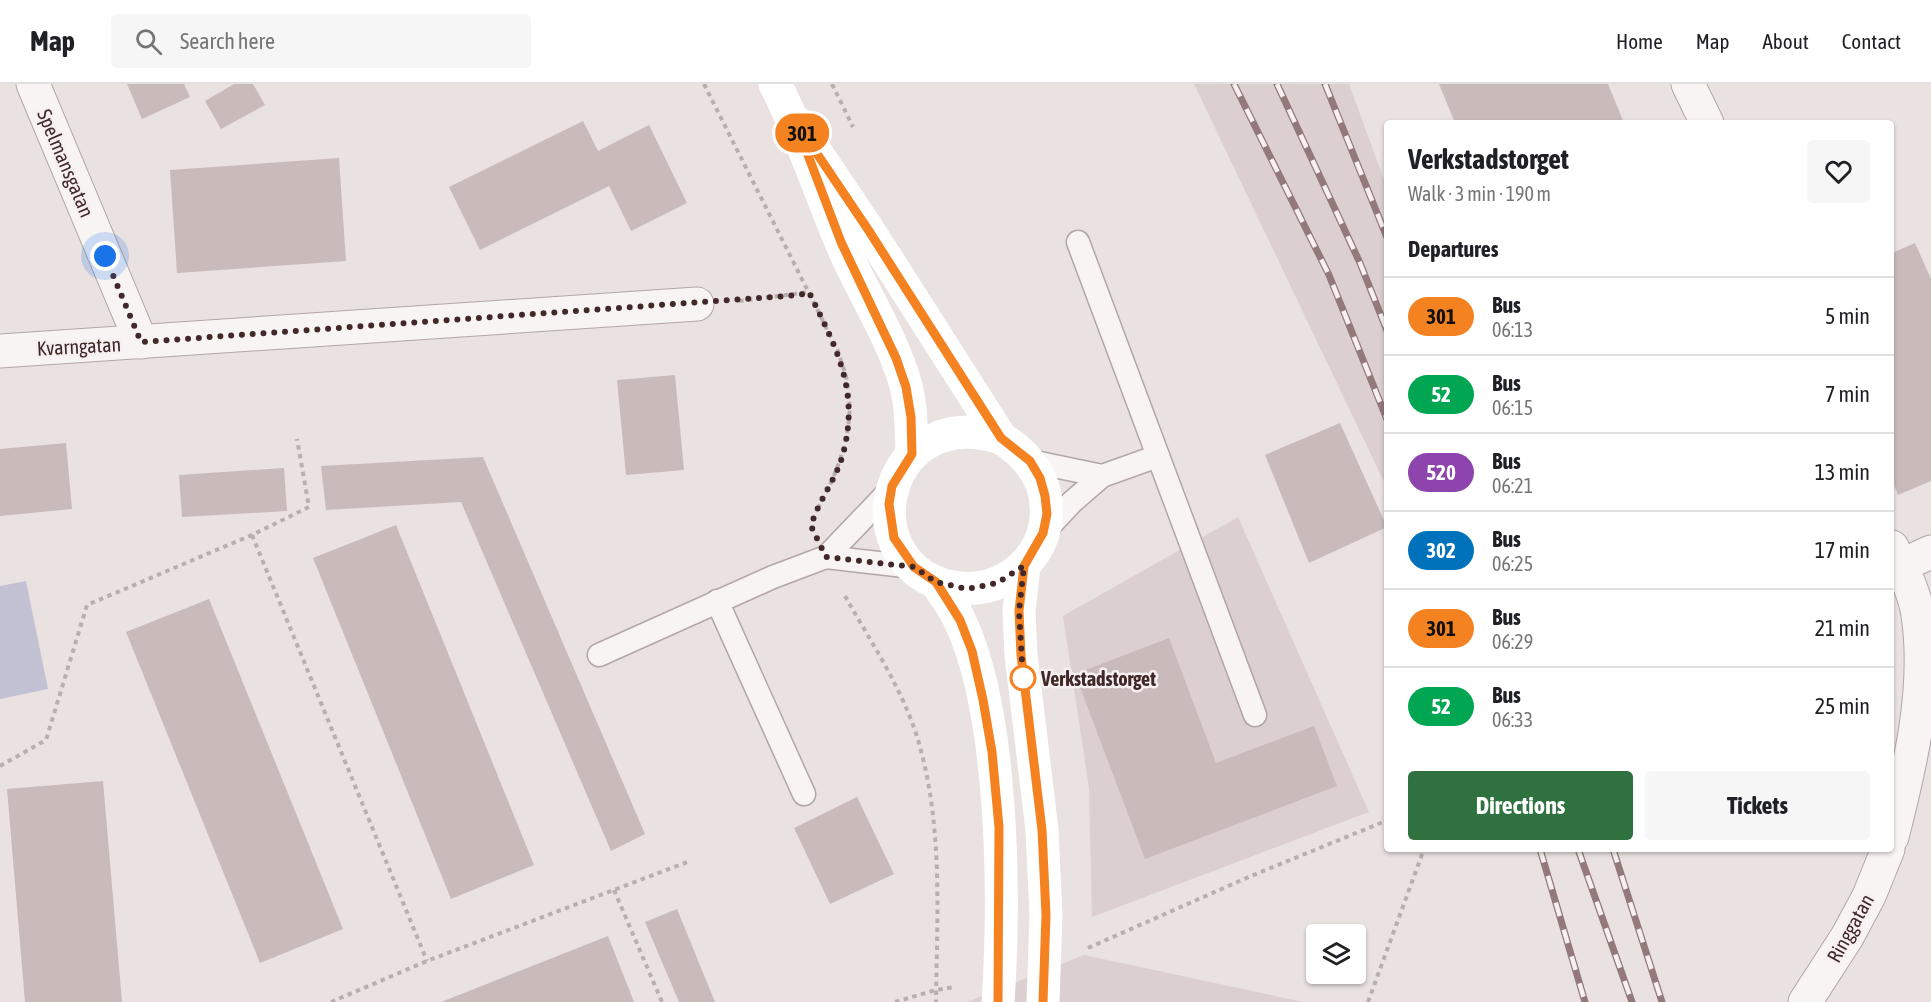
<!DOCTYPE html>
<meta charset="utf-8">
<style>
:root{--surface:#fff;--page:#f6f6f6;--text:#202124;--muted:#757577;--line:#e0e0e0;--accent:#2f723f}
body{margin:0;font-family:"Asap Condensed",sans-serif;background:var(--page);color:var(--text);height:100vh;display:flex;flex-direction:column;font-size:22px;white-space:nowrap}
*{box-sizing:border-box;margin:0}
p{font-size:20px;color:var(--muted)}
.icon{flex:none;width:33px;height:33px;fill:none;stroke:currentColor;stroke-width:2;stroke-linecap:round;stroke-linejoin:round}
.map{position:relative;flex:1;overflow:hidden}
.details{position:absolute;left:1384px;top:36px;width:510px;height:732px;display:flex;flex-direction:column;background:var(--surface);border-radius:6px;box-shadow:0 2px 4px #0004}
.details>*{flex:none}
.badge{padding:0 12px;border-radius:20px;font-size:21px;line-height:39px}
.fabs{position:absolute;left:1306px;top:840px;display:grid;gap:12px}
.fabs a{display:grid;place-items:center;width:60px;height:60px;border-radius:6px;background:var(--surface);box-shadow:0 2px 4px #0004;font-size:30px}
.you{position:absolute;width:30px;height:30px;margin:-15px;border:4px solid #fff;border-radius:50%;background:#1a73e8;box-shadow:0 0 0 9px #1a73e833}
.map>.badge{position:absolute;translate:-50% -50%;box-shadow:0 0 0 3px #fff}
h2{padding:0 24px;font-size:22px;line-height:54px}
.round{display:grid;place-items:center;flex:none;width:63px;height:63px;border-radius:6px;background:var(--page)}
.head{display:flex;align-items:center;justify-content:space-between;height:102px;padding:0 24px}
h1{font-size:28px;font-weight:700;line-height:45px}
.action{display:flex;gap:12px;margin-top:auto;padding:12px 24px}
.action a{flex:1;height:69px;border-radius:6px;background:var(--accent);color:#fff;font-size:24px;font-weight:700;line-height:69px;text-align:center}
.action a+a{background:var(--page);color:var(--text)}
ul{padding:0;list-style:none}
li{display:flex;align-items:center;gap:18px;height:78px;padding:0 24px;border-top:2px solid var(--line)}
li div{flex:1}
li b{display:block;font-size:22px}
li em{font-style:normal}
li .badge{min-width:66px;font-weight:700;text-align:center}
header{display:flex;align-items:center;gap:36px;box-sizing:border-box;height:84px;padding:0 30px;background:var(--surface);border-bottom:2px solid var(--line)}
header strong{font-size:28px}
nav{display:flex;gap:33px;margin-inline-start:auto;font-size:21px}
.search{width:420px;height:54px;background:var(--page);display:flex;align-items:center;gap:15px;box-sizing:border-box;padding:0 21px;border-radius:6px;color:var(--muted);font-size:22px}
.map>svg:first-child{display:block}
.built{fill:#dccfcf}
.green{fill:#c3c1d4}
.building{fill:#cabbbb}
.lines{fill:none;stroke-linecap:round;stroke-linejoin:round}
.service-casing{stroke:#b4a6a6;stroke-width:25}
.minor-casing{stroke:#b4a6a6;stroke-width:35}
.path{stroke:#baafaf;stroke-width:4;stroke-dasharray:4.5 4.5;stroke-linecap:butt}
.service{stroke:#f8f4f4;stroke-width:22}
.minor{stroke:#f8f4f4;stroke-width:33}
.secondary{stroke:#fff;stroke-width:33}
.rail-casing{stroke:#94797a;stroke-width:7}
.rail{stroke:#f7f0f1;stroke-width:4.5;stroke-dasharray:14;stroke-linecap:butt}
.line-casing{stroke:#fff;stroke-width:14}
.line{stroke:#f58220;stroke-width:9}
.walk{stroke:#422828;stroke-width:6;stroke-dasharray:0 10.8}
.stop-dot{fill:#fff;stroke:#f58220;stroke-width:3}
.labels{text-anchor:middle;dominant-baseline:central;stroke-width:5;stroke-linejoin:round;paint-order:stroke}
.street-label{font-size:20px;fill:#422828;stroke:#f7f0f1}
.stop-label{font-size:20px;font-weight:bold;fill:#422828;stroke:#f7f0f1;text-anchor:start}
</style>
<header>
<strong>Map</strong>
<div class="search"><svg class="icon" aria-label="search" viewBox="0 0 24 24"><circle cx="10" cy="10" r="6"/><path d="M15 15l6 6"/></svg>Search here</div>
<nav><a>Home</a><a>Map</a><a>About</a><a>Contact</a></nav>
</header>
<div class="map">
<svg width="1931" height="918" viewBox="0 0 1931 918">
<rect width="100%" height="100%" fill="#eae1e1"/>
<g class="built">
<path d="M1194,0h155l38,104v300z"/>
<path d="M1238,433l131,295 -277,105 -3,-129 -26,-172z"/>
<path d="M1084,871l219,47h-336z"/>
</g>
<path class="green" d="M26,497l22,108 -48,10v-113z"/>
<g class="building">
<path d="M127,0h57l6,13 -48,22z"/>
<path d="M234,0h19l12,21 -44,24 -16,-28z"/>
<path d="M1439,0h169l16,39h-169z"/>
<path d="M583,37l15,30 51,-26 38,78 -56,28 -22,-45 -129,64 -31,-63z"/>
<path d="M339,74l7,103 -169,12 -7,-103z"/>
<path d="M1915,159l16,36v202l-33,14 -6,-15v-227z"/>
<path d="M675,291l9,95 -58,5 -9,-95z"/>
<path d="M1340,339l47,104 -78,36 -44,-108z"/>
<path d="M66,359l6,66 -72,7v-67z"/>
<path d="M483,373l162,377 -34,17 -150,-349 -135,8 -5,-44z"/>
<path d="M284,384l3,43 -105,6 -3,-42z"/>
<path d="M396,441l138,340 -83,34 -138,-341z"/>
<path d="M209,515l134,330 -83,34 -134,-331z"/>
<path d="M1169,554l47,125 98,-37 23,60 -192,73 -70,-185z"/>
<path d="M103,697l19,221h-97l-18,-213z"/>
<path d="M857,713l37,77 -64,30 -36,-76z"/>
<path d="M677,825l38,93h-36l-34,-80z"/>
<path d="M608,852l26,66h-193z"/>
</g>
<g class="lines">
<defs>
<g id="service">
<path d="M1078,158l177,473"/>
<path d="M1030,377l72,15"/>
<path d="M1043,449l29,-31 30,-26 56,-20"/>
<path d="M826,473l87,10"/>
<path d="M717,517l87,193"/>
<path d="M599,571l174,-78 53,-20 67,-70"/>
</g>
<g id="minor">
<path d="M33,0l108,258"/>
<path d="M1688,0l19,39"/>
<path d="M0,267l697,-47"/>
<path d="M1892,463c9,20 23,45 26,68 11,73 -8,152 -26,222"/>
<path d="M1900,482l31,-14"/>
<path d="M1805,918l42,-65 22,-41 19,-47"/>
</g>
</defs>
<use href="#service" class="service-casing"/>
<use href="#minor" class="minor-casing"/>
<g class="path">
<path d="M704,0l134,267c3,12 9,24 10,36 7,42 -10,85 -30,121"/>
<path d="M832,0l21,43"/>
<path d="M739,217l70,-9"/>
<path d="M252,451l175,426"/>
<path d="M845,512c27,48 61,98 75,151 23,83 17,170 16,255"/>
<path d="M0,682l46,-26 41,-135 165,-70 57,-28 -12,-68"/>
<path d="M614,806l48,112"/>
<path d="M1088,864l163,-72 137,-56"/>
<path d="M331,918l96,-41 263,-100"/>
<path d="M895,918l41,-12 19,-3"/>
<path d="M1368,918l56,-153"/>
</g>
<use href="#service" class="service"/>
<use href="#minor" class="minor"/>
<g class="secondary">
<path d="M775,0c26,50 43,104 65,156 20,49 52,95 66,146 6,22 5,46 6,68"/>
<path d="M795,37l74,110 132,207c32,20 51,49 44,88 -5,26 -24,47 -48,57 -18,7 -36,7 -54,2 -96,-32 -55,-184 58,-147"/>
<path d="M1024,482l-5,45 2,44 21,175 4,85 -3,87"/>
<path d="M936,498c8,13 18,25 24,39 44,94 45,277 38,381"/>
</g>
<defs>
<g id="rail">
<path d="M1234,0l95,191 59,147"/>
<path d="M1277,0l83,179 28,70"/>
<path d="M1325,0l63,156"/>
<path d="M1540,765l45,153"/>
<path d="M1578,765l54,153"/>
<path d="M1613,765l49,153"/>
</g>
</defs>
<use href="#rail" class="rail-casing"/>
<use href="#rail" class="rail"/>
</g>
<g class="lines">
<defs>
<path id="line" d="M998,918l1,-175 -7,-75 -9,-52 -11,-49 -12,-31 -24,-38 -22,-15 -20,-29 -5,-34 3,-18 20,-32 -1,-37 -5,-30 -10,-29 -55,-116 -46,-121 74,110 132,207 29,23 10,17 5,18 2,18 -4,19 -19,33 -5,45 2,44 21,175 4,85 -3,87"/>
</defs>
<use href="#line" class="line-casing"/>
<use href="#line" class="line"/>
<path class="walk" d="M105,172l36,86 659,-47 9,-3c27,56 51,98 34,162 -7,26 -25,47 -32,72l15,31 88,10 22,15 31,7 30,-6 27,-17 -5,45 4,67"/>
</g>
<circle class="stop-dot" cx="1023" cy="594" r="12"/>
<g class="labels">
<g class="street-label">
<text transform="translate(66 79) rotate(67)">Spelmansgatan</text>
<text transform="translate(79 262) rotate(-3)">Kvarngatan</text>
<text transform="translate(1850 844) rotate(-61)">Ringgatan</text>
</g>
<g class="stop-label">
<text x="1041" y="594">Verkstadstorget</text>
</g>
</g>
</svg>
<div class="fabs">
<a><svg class="icon" aria-label="layers" viewBox="0 0 24 24"><path d="M12 4l9 5-9 5-9-5zM3 14l9 5 9-5"/></svg></a>
</div>
<div class="you" style="left:105px;top:172px"></div>
<b class="badge" style="left:802px;top:49px;background:#f58220;color:#111">301</b>
<section class="details">
<div class="head"><div><h1>Verkstadstorget</h1><p>Walk · 3 min · 190 m</p></div><a class="round"><svg class="icon" aria-label="heart" viewBox="0 0 24 24"><path d="M12 20l-8-8c-3-5 5-10 8-4 3-6 11-1 8 4z"/></svg></a></div>
<h2>Departures</h2>
<ul>
<li><span class="badge" style="background:#f58220;color:#111">301</span><div><b>Bus</b><p>06:13</p></div><em>5 min</em></li>
<li><span class="badge" style="background:#00a651;color:#fff">52</span><div><b>Bus</b><p>06:15</p></div><em>7 min</em></li>
<li><span class="badge" style="background:#8e44ad;color:#fff">520</span><div><b>Bus</b><p>06:21</p></div><em>13 min</em></li>
<li><span class="badge" style="background:#0072bc;color:#fff">302</span><div><b>Bus</b><p>06:25</p></div><em>17 min</em></li>
<li><span class="badge" style="background:#f58220;color:#111">301</span><div><b>Bus</b><p>06:29</p></div><em>21 min</em></li>
<li><span class="badge" style="background:#00a651;color:#fff">52</span><div><b>Bus</b><p>06:33</p></div><em>25 min</em></li>
</ul>
<div class="action"><a>Directions</a><a>Tickets</a></div>
</section>
</div>
